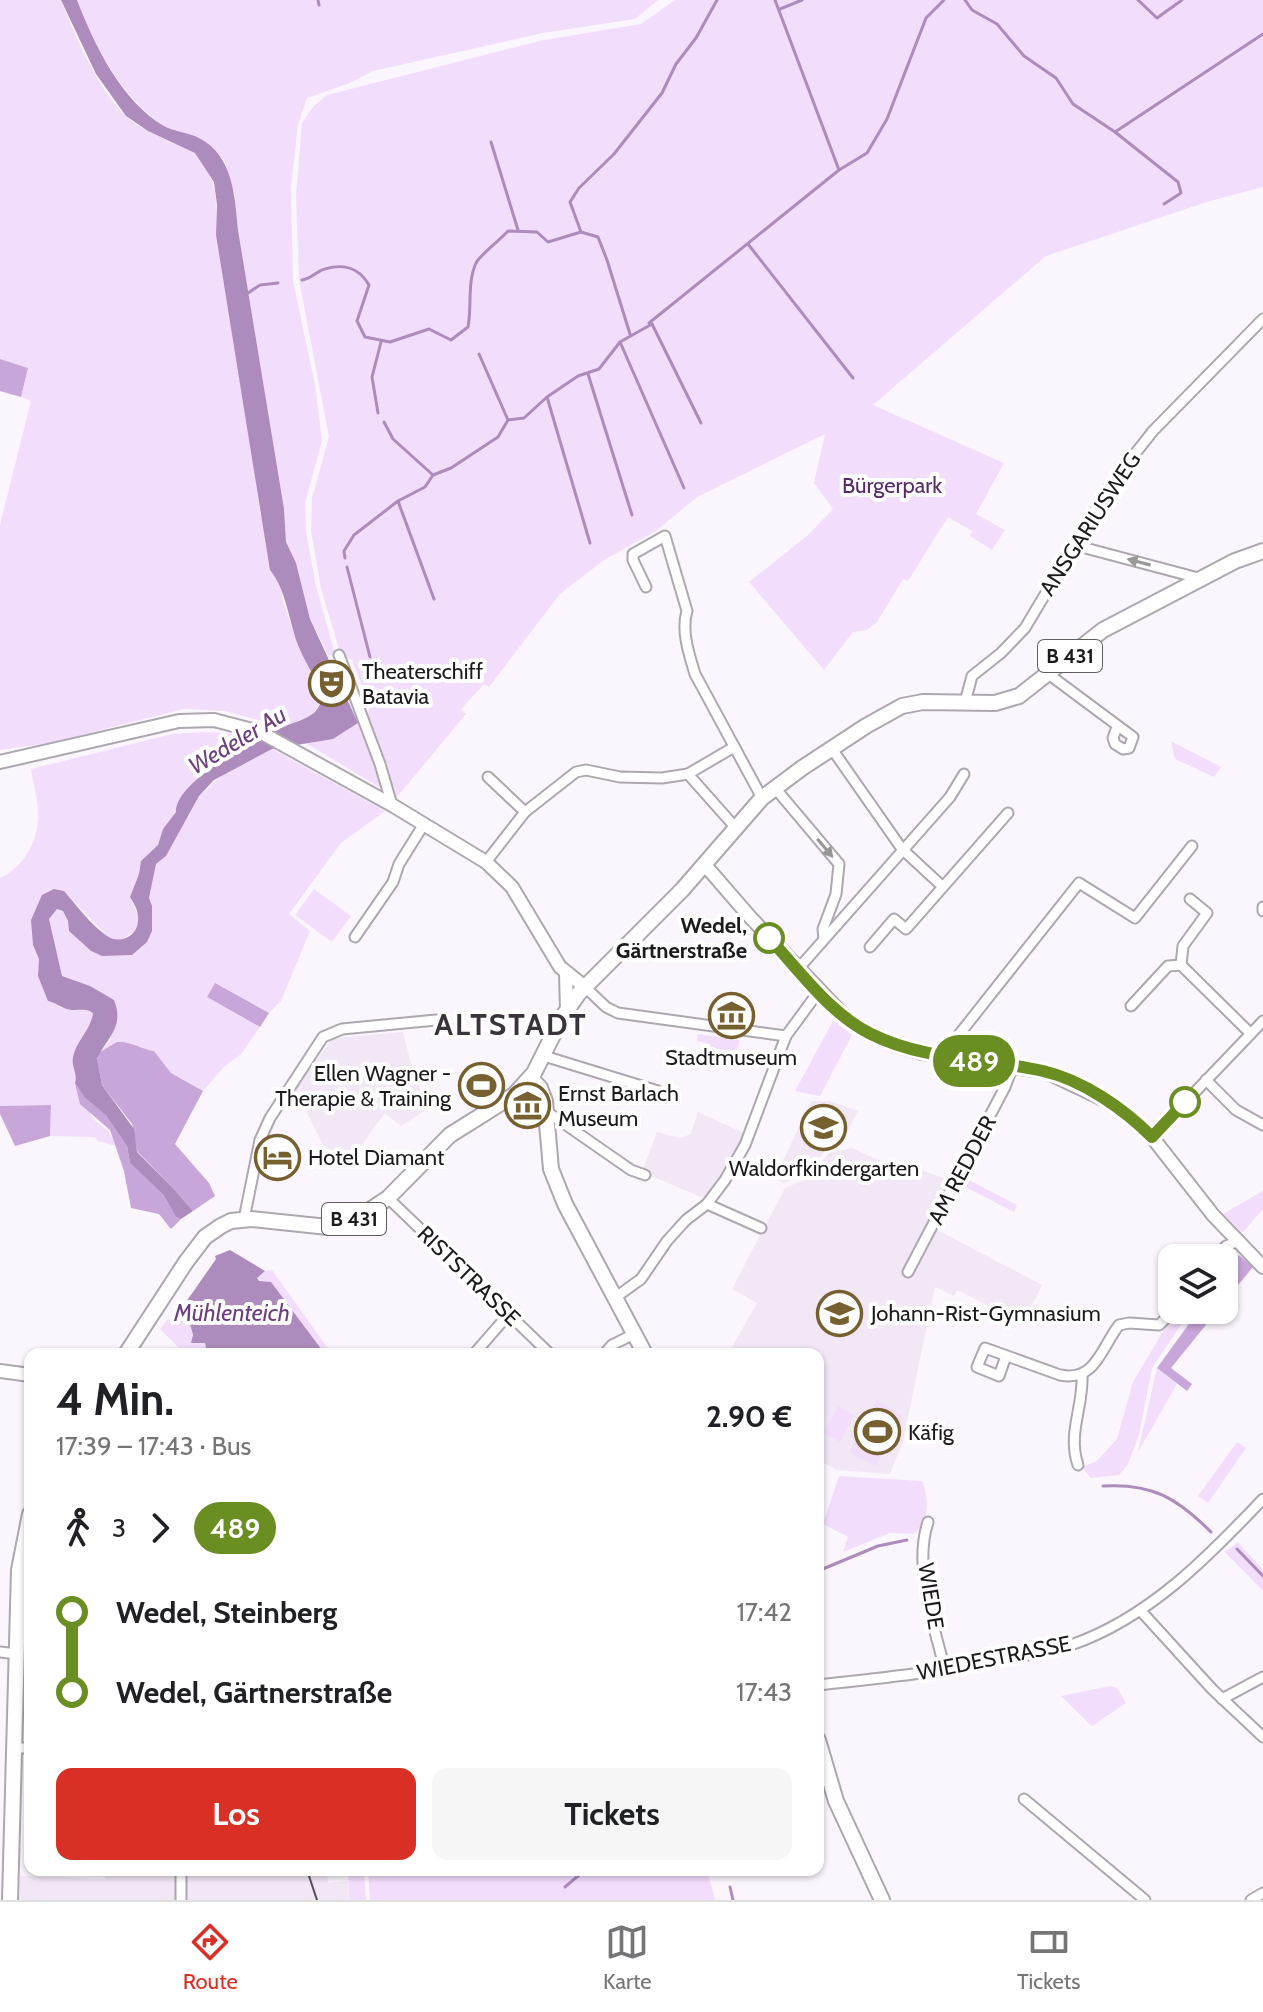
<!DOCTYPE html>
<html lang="de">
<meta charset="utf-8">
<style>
:root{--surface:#fff;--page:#f6f6f6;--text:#202124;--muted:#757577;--line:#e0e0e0;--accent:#d93025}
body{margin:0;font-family:Cabin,sans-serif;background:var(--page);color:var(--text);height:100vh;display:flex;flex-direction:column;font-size:30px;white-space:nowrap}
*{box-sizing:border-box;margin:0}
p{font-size:26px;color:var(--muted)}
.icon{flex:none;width:44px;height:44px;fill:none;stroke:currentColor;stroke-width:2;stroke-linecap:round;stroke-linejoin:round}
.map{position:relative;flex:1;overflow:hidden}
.drawer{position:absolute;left:24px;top:1348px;width:800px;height:528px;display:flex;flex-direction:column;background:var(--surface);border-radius:16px;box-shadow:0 2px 6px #0004}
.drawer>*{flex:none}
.badge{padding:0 16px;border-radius:26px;font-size:28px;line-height:52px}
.buttons{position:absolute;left:1158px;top:1244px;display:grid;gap:16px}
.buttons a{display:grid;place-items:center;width:80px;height:80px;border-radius:16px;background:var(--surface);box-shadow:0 2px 6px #0004;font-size:40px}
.map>.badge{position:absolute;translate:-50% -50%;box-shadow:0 0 0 4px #fff}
.legs{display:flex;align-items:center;gap:12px;height:88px;padding:0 32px;font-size:26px}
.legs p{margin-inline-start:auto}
.summary{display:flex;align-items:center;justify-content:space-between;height:136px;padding:0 32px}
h1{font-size:44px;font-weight:800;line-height:60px}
.cta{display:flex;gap:16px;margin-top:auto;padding:16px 32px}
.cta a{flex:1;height:92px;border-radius:16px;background:var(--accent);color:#fff;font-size:32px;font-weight:800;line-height:92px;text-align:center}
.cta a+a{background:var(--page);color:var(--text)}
ul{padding:0 32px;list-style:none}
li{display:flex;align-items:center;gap:28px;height:80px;font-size:30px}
li i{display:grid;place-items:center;width:12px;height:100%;margin:0 10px;background:currentColor}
li i::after{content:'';width:20px;height:20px;margin:-10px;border:6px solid;border-radius:50%;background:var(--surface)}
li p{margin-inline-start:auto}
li:first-child i{background:linear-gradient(#0000 50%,currentColor 0)}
li:last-child i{background:linear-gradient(currentColor 50%,#0000 0)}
.menu{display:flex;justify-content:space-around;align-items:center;height:112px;border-top:2px solid var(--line);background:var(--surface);font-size:22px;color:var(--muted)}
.menu a{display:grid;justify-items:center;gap:4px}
.menu .on{color:var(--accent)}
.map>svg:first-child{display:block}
.built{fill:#f1e7f5}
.green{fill:#f2defc}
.forest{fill:#c9a6d9}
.water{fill:#ad8bbc}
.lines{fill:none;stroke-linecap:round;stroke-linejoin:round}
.stream{stroke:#ad8bbc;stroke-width:3}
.minor-casing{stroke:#ada7af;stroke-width:13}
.tertiary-casing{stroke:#ada7af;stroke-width:16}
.secondary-casing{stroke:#ada7af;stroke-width:18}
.primary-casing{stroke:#ada7af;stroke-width:18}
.minor{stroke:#fff;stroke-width:9}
.tertiary{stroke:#fff;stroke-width:12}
.secondary{stroke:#fff;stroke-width:14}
.primary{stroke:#fff;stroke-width:14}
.tram{stroke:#535053;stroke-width:2}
.oneway{fill:#999899}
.line-1-casing{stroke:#fff;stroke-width:18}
.line-1{stroke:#6b8e23;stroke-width:12}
.stop-1-dot{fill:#fff;stroke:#6b8e23;stroke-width:4}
.labels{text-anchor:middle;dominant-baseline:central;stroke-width:8;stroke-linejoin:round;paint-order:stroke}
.shield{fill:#fff;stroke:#605f60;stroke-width:2}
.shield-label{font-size:20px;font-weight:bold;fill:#1c1a1c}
.park-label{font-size:22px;fill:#562b68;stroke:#fff}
.street-label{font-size:22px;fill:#1c1a1c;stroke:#fff}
.poi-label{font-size:22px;fill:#1c1a1c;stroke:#fff;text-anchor:start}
.stop-label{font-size:22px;font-weight:bold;fill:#1c1a1c;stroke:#fff;text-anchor:end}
.water-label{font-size:24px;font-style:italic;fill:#6c407e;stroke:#fff}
.district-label{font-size:30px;font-weight:bold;letter-spacing:2px;fill:#38343a;stroke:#fff}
</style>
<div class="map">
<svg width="1263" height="1900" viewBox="0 0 1263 1900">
<rect width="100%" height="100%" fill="#fbf6fe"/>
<g class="built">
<path d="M403,1032l11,44 15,32 -28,18 -16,-13 -38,51 -24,-19 -18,-36 -13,-15 41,-56z"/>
<path d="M811,1101h19l28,10 -17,33 -15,6 -21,24 -22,9 -8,-5z"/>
<path d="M698,1112l46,21 -2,9 -34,58 -66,-28 15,-40 23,6 11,-4z"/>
<path d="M852,1148l26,12 30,5 43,16 -23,44 114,60 -19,38 -66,-33 -3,6 -19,-9 -32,154 -13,33 -53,-4 -19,-10v-106h-90l29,-51 -25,-14 53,-101 21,-9 23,-26z"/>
<path d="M104,1870h223l1,13 20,-2 1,19h-330l1,-24 85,3z"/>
</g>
<g class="green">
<path d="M0,0h61c13,34 38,92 66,117 12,11 28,17 42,24 8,4 21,7 28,13 21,23 20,52 19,81l34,203 10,74 21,71 1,15 15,45 27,53 -12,19 -33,14 -14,-7 -41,-11 -40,-2 -135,34 -49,7v-225l31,-124 -10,-4 7,-29 -28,-9z"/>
<path d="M77,0h581l-23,19 -92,14 -170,38 -23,12 -43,15 -9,27 -7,62 2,94 22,104 7,56 -17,62 1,28 10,55 19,68 -6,2 -19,-37 -14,-56 -10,-21 -2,-33 -46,-279 -3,-35 -11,-36c-20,-11 -42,-20 -60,-33 -43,-30 -69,-78 -87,-126z"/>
<path d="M675,0h588v187l-53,14 -164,55 -173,149 131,58 -28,51 29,16 -13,20 -22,-14 2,-5 -24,-14 -40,64 -5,-2 -26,43 -10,8 -14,2 -29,38 -75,-88 59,-47 25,-26 -19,-26 11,-49 -128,63 -41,34 -52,29 -44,34 -71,93 -5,-3 -23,25 5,5 -69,83 -6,-4 -24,-79 3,-7 -18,-47 -11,-4 -20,-68 -10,-57 1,-33 17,-61 -30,-157 -3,-83 6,-74 11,-16 14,-12 217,-55 97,-16z"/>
<path d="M358,723l4,1 22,66 -80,-48 29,-3z"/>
<path d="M202,732l32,2 23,8 -51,30 -43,57 -5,16 -17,16 -2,13 -9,23 9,21 -3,12 -16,11 -11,-3 -45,-47 -31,54 6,14 -1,18c7,9 17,26 28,31 9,4 18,-1 27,5 -2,17 -18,29 -20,46 -1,8 15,52 20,59 11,13 15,7 23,28l-18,-5 -3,-4 -45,-1 1,-31 -51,1v-228c21,-10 36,-32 38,-57 2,-16 -5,-36 -7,-52l141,-35z"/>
<path d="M1171,741l50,26 -7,10 -39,-18z"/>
<path d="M272,749l113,62 -44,32 -52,71 21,17 -29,70 -12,12 -54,-30 -8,14 53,30 -19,27 -17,13 -21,24 -32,-18 -17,-22c-27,-5 -27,-15 -54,1l11,-13 -21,-53 -28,-10 -13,-57 8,-10 6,2 5,10 1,10 22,20 11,5 50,-35v-15l-3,-8 7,-34 10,-8 33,-60 28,-25z"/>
<path d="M314,889l37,27 -19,26 -37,-27z"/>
<path d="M833,1021l19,14 -32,61 -25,-5z"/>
<path d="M698,1034l42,6 -4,13 -26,-6v-3l-13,-3z"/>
<path d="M967,1179l50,26 -3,7 -51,-26z"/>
<path d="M1263,1191v18l-21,24 -19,-19z"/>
<path d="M272,1270l60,84h-7l-28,-37 -41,-40 4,-5z"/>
<path d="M1180,1310h11l-39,58 -13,67 -11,29 -9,11 -28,3 -9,-11 15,-6 20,-22 16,-57 32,-54z"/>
<path d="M179,1316l10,5 4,16 12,6 1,4 -4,7h-17l-25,-25 7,-9z"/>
<path d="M1157,1368l20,16 -39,68z"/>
<path d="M877,1400l26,15 -27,51 -27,-14z"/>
<path d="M838,1406l16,9 -14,27 -16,-9z"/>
<path d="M1237,1442l9,6 -38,55 -10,-7z"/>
<path d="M839,1476l83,5c7,17 8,42 -9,53l-23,-1 -47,19 5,-15 -25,-13z"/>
<path d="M1238,1542l25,28v21l-38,-39z"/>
<path d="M1110,1686l7,2 9,15 -34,23 -31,-30z"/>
<path d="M348,1870h16l2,30h-17z"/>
<path d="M368,1870h339l8,30h-345z"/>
</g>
<g class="forest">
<path d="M0,359l28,9 -7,29 -21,-6z"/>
<path d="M215,983l54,30 -9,14 -53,-30z"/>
<path d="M117,1042c14,-1 24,7 37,9l17,22 32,18 -28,53 34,39 6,13 -22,15 -20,-23 -36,-37 -5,-27 -30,-39 -5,-25 3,-8z"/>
<path d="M75,1083l10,15 22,17 20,31 3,17 35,32 11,22 5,2 -10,10 -12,-15 -28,-6 -7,-37 -14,-41 -30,-26z"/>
<path d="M51,1105l-1,31 -35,10 -15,-32v-8z"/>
<path d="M1239,1255l14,12 -29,35v-27z"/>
<path d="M1199,1310h19l-47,58 21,16 -5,7 -30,-23z"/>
</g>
<g class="water">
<path d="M61,0h16c17,44 44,101 87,126 10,6 24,6 35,12 34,17 36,59 39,92l46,279 2,33 10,21 14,56 48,104 -25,16 -61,10 -58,31 -15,16 -33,60 -10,8 -7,34 3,8v25l-5,11 -15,13 -30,1 -11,-5 -22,-20 -1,-10 -5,-10 -6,-2 -8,10 13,57 28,10 24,14c11,27 -7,37 -17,59l5,26 32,44 3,23 36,36 20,23 -12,8 -5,-2 -12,-22 -34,-32 -3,-17 -21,-31 -21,-17 -10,-15c3,-10 -4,-16 -2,-26 3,-16 18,-27 20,-44 -9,-6 -17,-1 -26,-4 -8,-3 -11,-6 -19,-8l-10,-25 1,-17 -6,-14 -2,-25 11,-25 12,-6 10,2c13,15 27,34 43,45 13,9 31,0 31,-16 1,-9 -4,-16 -8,-23l9,-23 2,-13 17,-16 5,-16 13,-17c-1,-31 79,-71 105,-84 10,-5 25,-8 34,-16 4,-5 6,-10 9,-16 -8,-18 -19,-33 -26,-51 -9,-24 -12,-56 -28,-75l-54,-335 1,-30 -3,-23 -19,-29 -47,-22 -22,-15 -30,-42z"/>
<path d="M230,1250l35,21 -8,7 2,3 12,1 54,72h-123l4,-7 -1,-4h-14l2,-8 -4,-14 -10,-5v-4l37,-53 -1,-3z"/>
</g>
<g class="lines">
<g class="stream">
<path d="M318,0l1,5"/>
<path d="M775,0l64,170"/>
<path d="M965,0l7,10 25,14 27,32 32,22 17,26 42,28 148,-98"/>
<path d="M1138,0l19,18 25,-18"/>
<path d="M780,9l22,-9"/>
<path d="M1115,132l63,50 3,11 -17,11"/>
<path d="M491,142l27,88"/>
<path d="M581,232l-11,-30 9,-14 35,-34 48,-61 14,-29 20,-26 21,-38"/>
<path d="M748,244l105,134"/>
<path d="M302,280c10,-2 15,-9 23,-11 20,-6 34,-1 44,16l-12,36 8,16 25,5 39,-13 22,11 17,-13c4,-20 -1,-44 8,-64 4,-8 24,-23 32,-32l29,1 11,10 33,-10 17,5 9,23 23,74"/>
<path d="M245,295l15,-10 18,-2"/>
<path d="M652,324l49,99"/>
<path d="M620,342l64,146"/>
<path d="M479,354l29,66"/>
<path d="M588,374l44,141"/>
<path d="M547,397l43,146"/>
<path d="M378,413l-6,-36 9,-35"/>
<path d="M384,422l9,17 40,36"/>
<path d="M398,501l36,98"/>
<path d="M345,558l-1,-7 10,-16 44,-34 27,-14 8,-12 18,-7 47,-31 10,-17 16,-2 23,-21 31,-21 21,-7 21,-27 32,-18 -3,-1 190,-153 28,-17 20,-34 39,-101 18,-18"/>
<path d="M347,567l23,90"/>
<path d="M1103,1486c49,-3 74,12 108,46"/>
<path d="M1237,1549l26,27"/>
<path d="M818,1571l60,-25 29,-6"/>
<path d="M565,1887l20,-17"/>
<path d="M730,1887l3,13"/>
</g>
<defs>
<g id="minor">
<path d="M1074,545l128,34"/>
<path d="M646,587l-13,-27v-6l32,-18 22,75c-6,20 2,43 8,63l67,124"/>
<path d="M339,655l41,109 12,41"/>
<path d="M1047,673l86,64 -4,11 -6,1 -8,-5 -2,-6 4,-11"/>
<path d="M965,702l7,-26 29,-23 24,-25 86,-144 42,-53 110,-112"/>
<path d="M832,749l70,100 40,37"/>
<path d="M688,774l47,53"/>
<path d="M488,777l37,35"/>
<path d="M775,788l64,76 -3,30 -13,35 1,10"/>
<path d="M486,862l39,-50 51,-40 10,-2 34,7 42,1 26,-4 46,-27"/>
<path d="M1263,907v4"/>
<path d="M355,937l38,-55 6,-18 25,-40"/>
<path d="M870,947l24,-28 12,10 102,-116"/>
<path d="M1181,965l2,-19 24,-33 -17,-14"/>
<path d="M798,969l152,-172 14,-23"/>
<path d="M585,987l21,20 12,6 168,23"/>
<path d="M1131,1006l37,-40 13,-1 69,68"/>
<path d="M544,1056l114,35"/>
<path d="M942,1056l137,-173 56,35 57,-72"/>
<path d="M1206,1080l30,30 27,15"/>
<path d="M546,1111l85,59 14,5"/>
<path d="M1152,1137l111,-116"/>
<path d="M388,1198l162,156"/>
<path d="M707,1204l54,24"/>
<path d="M244,1219l16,-79 10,-22 53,-81 19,-8 94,-9"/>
<path d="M1216,1258l10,-12 12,-5"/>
<path d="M908,1272l97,-185 8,-21"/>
<path d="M616,1297l25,-18 26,-38 19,-21 21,-16 18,-24 20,-35 41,-109 33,-45"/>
<path d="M474,1354l34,-39"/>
<path d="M604,1354l8,-9 22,-11"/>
<path d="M1006,1356l-7,20 -22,-9 8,-19 75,27c36,7 41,-27 59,-50l10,-2 30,2 15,-15"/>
<path d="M1078,1465c-11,-32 6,-59 4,-91"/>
<path d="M928,1522c-15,46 6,103 17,148"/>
<path d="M1140,1610l72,79 51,48"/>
<path d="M0,1652l17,2"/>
<path d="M818,1685c65,-7 129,-14 193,-27 20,-4 41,-6 60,-13 78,-27 137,-88 192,-146"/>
<path d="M1222,1699l41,-22"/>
<path d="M14,1748h16"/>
<path d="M1024,1799l121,101"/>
<path d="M181,1870v30"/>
<path d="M1251,1900l12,-7"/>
</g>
<g id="tertiary">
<path d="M0,762l179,-41 35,-1 46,12 132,73 94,57 26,25 48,80 25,20"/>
<path d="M705,865l45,52 101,106 44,22 27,8 124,19 61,29 26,18 19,18 61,78 50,52"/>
<path d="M566,974l1,36"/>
<path d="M0,1371l30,4"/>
</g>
<g id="secondary">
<path d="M531,1078l9,10 5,13 6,68 14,35 80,150"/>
<path d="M818,1740l18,61 46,99"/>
</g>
<g id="primary">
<path d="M126,1354l60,-92 19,-25 16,-11 10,-5 20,-2 77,8 31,-10 29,-19 62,-63 64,-40 20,-22 27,-54 18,-26 103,-103 80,-92 40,-30 64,-42 36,-20 21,-4 72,1 24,-7 84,-66 132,-69 28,-10"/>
<path d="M10,1900l9,-330 11,-56"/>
</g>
</defs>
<use href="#minor" class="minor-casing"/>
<use href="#tertiary" class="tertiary-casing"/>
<use href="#secondary" class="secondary-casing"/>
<use href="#primary" class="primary-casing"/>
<use href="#minor" class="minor"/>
<use href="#tertiary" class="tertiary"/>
<use href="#secondary" class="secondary"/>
<use href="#primary" class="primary"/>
<path class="tram" d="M307,1870l10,30"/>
</g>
<defs><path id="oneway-solid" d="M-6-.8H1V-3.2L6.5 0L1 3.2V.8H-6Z" transform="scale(2)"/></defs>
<g class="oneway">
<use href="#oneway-solid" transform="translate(1139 562) rotate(-165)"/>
<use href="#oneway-solid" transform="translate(825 848) rotate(50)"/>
</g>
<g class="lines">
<defs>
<path id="line-1" d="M769,938c31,33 61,76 102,96 54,27 114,24 172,37 40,9 81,38 109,66l33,-35"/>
</defs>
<use href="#line-1" class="line-1-casing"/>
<use href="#line-1" class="line-1"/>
</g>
<defs>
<symbol id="theatre-ring" viewBox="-11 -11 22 22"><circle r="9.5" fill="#fff" stroke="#776030" stroke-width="1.5"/><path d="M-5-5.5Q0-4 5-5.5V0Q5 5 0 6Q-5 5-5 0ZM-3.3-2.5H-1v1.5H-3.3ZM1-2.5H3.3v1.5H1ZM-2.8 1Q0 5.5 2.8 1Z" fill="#776030"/></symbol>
<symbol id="museum-ring" viewBox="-11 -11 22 22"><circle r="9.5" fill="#fff" stroke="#776030" stroke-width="1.5"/><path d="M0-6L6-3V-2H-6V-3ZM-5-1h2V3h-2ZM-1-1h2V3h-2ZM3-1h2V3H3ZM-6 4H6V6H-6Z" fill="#776030"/></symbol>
<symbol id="stadium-ring" viewBox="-11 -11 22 22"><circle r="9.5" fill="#fff" stroke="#776030" stroke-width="1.5"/><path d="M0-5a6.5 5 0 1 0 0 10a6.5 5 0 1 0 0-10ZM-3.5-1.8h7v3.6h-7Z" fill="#776030"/></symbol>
<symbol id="school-ring" viewBox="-11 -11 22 22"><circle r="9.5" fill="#fff" stroke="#776030" stroke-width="1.5"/><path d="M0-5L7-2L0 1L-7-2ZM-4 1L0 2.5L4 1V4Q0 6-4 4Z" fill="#776030"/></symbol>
<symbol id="hotel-ring" viewBox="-11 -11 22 22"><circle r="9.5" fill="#fff" stroke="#776030" stroke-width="1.5"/><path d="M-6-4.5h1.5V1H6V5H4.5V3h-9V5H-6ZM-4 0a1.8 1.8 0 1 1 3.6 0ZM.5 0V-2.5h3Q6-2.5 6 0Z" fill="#776030"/></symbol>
</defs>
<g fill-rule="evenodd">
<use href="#theatre-ring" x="306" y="658" width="51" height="51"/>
<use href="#museum-ring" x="706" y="990" width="51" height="51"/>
<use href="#stadium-ring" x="456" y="1060" width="51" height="51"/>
<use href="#museum-ring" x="502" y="1080" width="51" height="51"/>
<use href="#school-ring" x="798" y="1102" width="51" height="51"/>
<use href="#hotel-ring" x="252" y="1132" width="51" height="51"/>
<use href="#school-ring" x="814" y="1288" width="51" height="51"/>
<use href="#stadium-ring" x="852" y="1406" width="51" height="51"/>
</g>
<g class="stop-1-dot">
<circle cx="769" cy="938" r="14"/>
<circle cx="1185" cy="1102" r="14"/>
</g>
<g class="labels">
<g class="shield">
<rect x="1038" y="640" width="64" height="32" rx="6"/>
<rect x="322" y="1203" width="64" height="32" rx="6"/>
</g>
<g class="shield-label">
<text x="1070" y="656">B 431</text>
<text x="354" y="1219">B 431</text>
</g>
<g class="park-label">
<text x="892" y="485">Bürgerpark</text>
</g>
<g class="street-label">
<text transform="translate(1090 524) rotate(-57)">ANSGARIUSWEG</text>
<text transform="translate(962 1170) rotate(-62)">AM REDDER</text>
<text transform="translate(469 1276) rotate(44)">RISTSTRASSE</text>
<text transform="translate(931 1596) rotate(81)">WIEDE</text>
<text transform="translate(994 1658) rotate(-11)">WIEDESTRASSE</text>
</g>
<g class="poi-label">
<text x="362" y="671">Theaterschiff<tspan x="362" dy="25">Batavia</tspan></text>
<text x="731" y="1057" text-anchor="middle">Stadtmuseum</text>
<text x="451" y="1073" text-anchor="end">Ellen Wagner -<tspan x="451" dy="25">Therapie &amp; Training</tspan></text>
<text x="558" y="1093">Ernst Barlach<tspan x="558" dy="25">Museum</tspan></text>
<text x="308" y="1157">Hotel Diamant</text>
<text x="824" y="1168" text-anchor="middle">Waldorfkindergarten</text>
<text x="871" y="1313">Johann-Rist-Gymnasium</text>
<text x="908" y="1432">Käfig</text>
</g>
<g class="stop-label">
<text x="747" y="925">Wedel,<tspan x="747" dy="25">Gärtnerstraße</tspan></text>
</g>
<g class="water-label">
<text transform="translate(237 740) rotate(-31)">Wedeler Au</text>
<text x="232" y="1312">Mühlenteich</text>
</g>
<g class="district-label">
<text x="511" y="1024">ALTSTADT</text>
</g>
</g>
</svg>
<div class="buttons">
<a><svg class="icon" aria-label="layers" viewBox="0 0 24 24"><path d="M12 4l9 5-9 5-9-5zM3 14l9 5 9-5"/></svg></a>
</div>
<b class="badge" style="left:974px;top:1061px;background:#6b8e23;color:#fff">489</b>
<section class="drawer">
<div class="summary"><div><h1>4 Min.</h1><p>17:39 – 17:43 · Bus</p></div><b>2.90 €</b></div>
<div class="legs"><svg class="icon" aria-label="walk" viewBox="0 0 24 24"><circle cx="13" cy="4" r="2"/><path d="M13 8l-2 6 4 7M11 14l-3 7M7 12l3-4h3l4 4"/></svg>3<svg class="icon" aria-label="forward" viewBox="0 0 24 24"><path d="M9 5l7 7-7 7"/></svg><b class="badge" style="background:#6b8e23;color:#fff">489</b></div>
<ul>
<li><i style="color:#6b8e23"></i><b>Wedel, Steinberg</b><p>17:42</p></li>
<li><i style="color:#6b8e23"></i><b>Wedel, Gärtnerstraße</b><p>17:43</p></li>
</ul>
<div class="cta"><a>Los</a><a>Tickets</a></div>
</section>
</div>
<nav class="menu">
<a class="on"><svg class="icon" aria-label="directions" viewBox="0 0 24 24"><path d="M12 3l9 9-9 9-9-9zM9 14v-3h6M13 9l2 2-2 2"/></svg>Route</a>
<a><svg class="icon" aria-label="map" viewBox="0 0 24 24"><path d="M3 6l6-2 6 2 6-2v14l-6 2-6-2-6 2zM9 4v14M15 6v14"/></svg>Karte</a>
<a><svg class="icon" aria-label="tickets" viewBox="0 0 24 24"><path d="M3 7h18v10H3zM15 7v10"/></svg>Tickets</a>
</nav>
